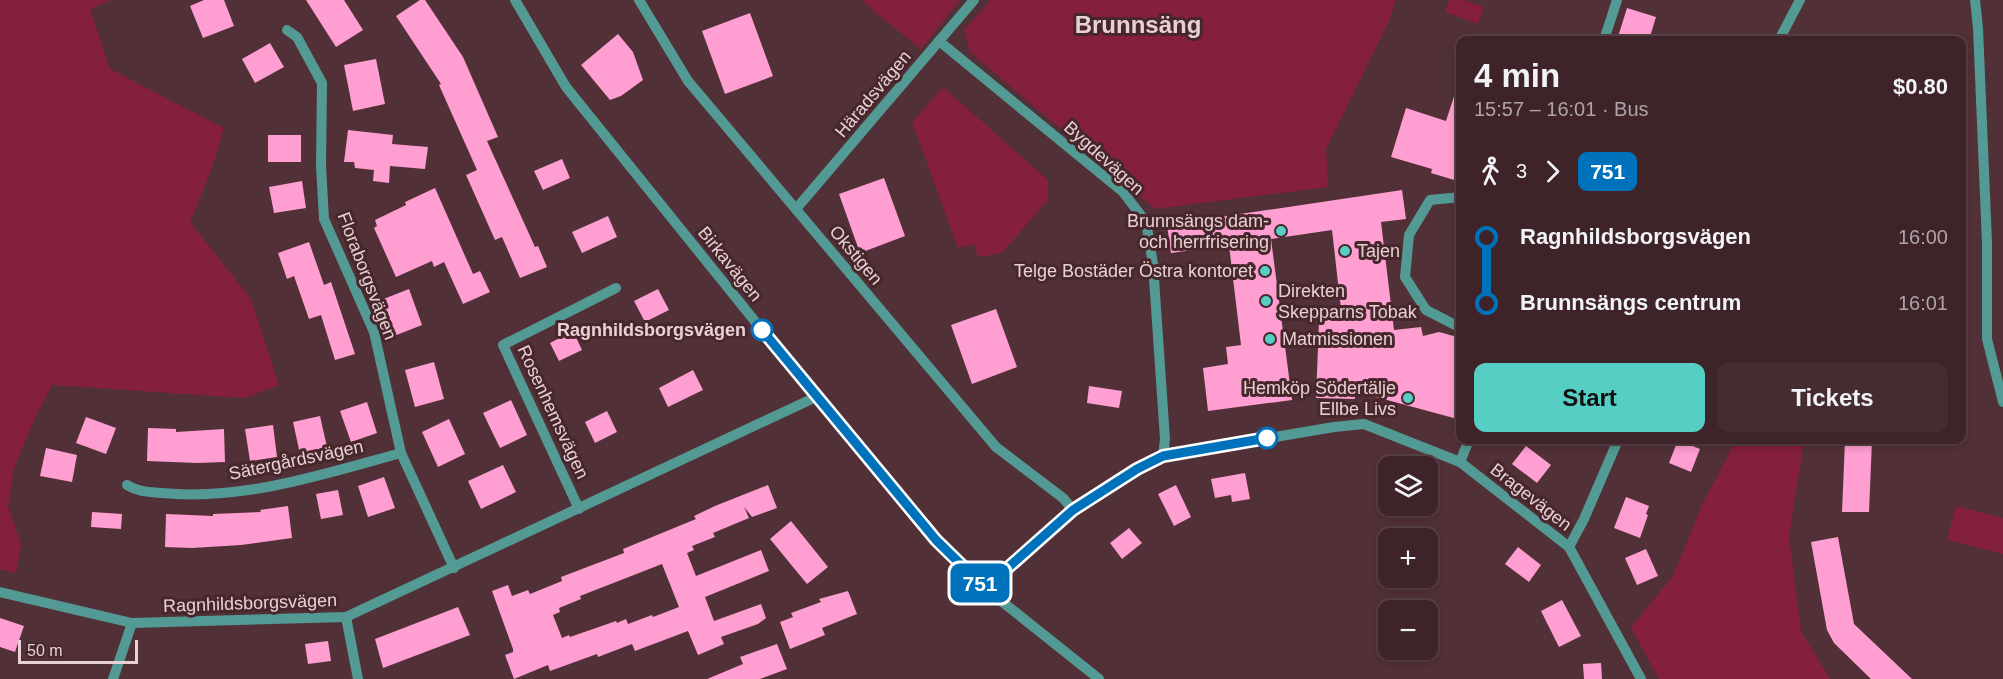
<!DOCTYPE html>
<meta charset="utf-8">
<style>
:root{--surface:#3e2429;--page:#452c31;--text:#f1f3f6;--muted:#ada4a8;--line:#574146;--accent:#56cec4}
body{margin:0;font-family:Helvetica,sans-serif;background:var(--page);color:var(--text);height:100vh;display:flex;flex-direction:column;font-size:22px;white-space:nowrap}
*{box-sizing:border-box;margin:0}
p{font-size:20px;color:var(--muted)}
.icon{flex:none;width:33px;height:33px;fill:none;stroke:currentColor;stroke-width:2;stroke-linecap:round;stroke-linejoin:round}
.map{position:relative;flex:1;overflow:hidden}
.side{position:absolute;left:1456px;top:36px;width:510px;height:408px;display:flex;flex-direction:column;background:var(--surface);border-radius:12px;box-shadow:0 3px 9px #0003,0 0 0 2px var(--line)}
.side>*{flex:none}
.badge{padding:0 12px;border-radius:9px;font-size:21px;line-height:39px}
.controls{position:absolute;left:1378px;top:456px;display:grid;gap:12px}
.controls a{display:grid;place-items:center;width:60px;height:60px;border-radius:12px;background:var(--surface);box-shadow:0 3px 9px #0003,0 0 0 2px var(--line);font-size:30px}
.scale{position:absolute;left:18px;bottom:15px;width:120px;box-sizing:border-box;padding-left:6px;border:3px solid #e7d1d4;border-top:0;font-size:16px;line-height:21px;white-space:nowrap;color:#e7d1d4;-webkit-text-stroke:4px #47262c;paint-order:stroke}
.map>.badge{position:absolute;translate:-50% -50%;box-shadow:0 0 0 3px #fff}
.legs{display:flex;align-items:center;gap:9px;height:66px;padding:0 18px;font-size:20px}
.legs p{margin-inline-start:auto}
.overview{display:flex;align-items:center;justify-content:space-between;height:102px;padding:0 18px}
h1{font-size:33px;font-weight:600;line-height:45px}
.cta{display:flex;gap:12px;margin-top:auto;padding:12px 18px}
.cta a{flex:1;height:69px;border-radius:12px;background:var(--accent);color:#111;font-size:24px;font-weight:600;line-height:69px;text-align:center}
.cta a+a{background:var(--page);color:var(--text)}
ul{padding:0 18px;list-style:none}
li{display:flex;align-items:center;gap:21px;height:66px;font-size:22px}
li i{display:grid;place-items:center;width:9px;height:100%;margin:0 8px;background:currentColor}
li i::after{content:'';width:15px;height:15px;margin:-8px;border:4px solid;border-radius:50%;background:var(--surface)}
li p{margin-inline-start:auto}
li:first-child i{background:linear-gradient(#0000 50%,currentColor 0)}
li:last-child i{background:linear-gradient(currentColor 50%,#0000 0)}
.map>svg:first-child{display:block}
.green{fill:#84203e}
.building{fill:#ff9ed1;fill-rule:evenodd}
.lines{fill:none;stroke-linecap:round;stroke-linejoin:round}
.minor{stroke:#539a94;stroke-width:10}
.line-1-casing{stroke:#fff;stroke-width:14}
.line-1{stroke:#0072bc;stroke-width:9}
.poi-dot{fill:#56cec4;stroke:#47262c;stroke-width:2}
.stop-1-dot{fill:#fff;stroke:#0072bc;stroke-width:3}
.labels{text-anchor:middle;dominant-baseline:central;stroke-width:6;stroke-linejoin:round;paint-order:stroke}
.street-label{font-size:18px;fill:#e7d1d4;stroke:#47262c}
.poi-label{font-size:18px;fill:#e7d1d4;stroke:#47262c;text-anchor:end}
.stop-label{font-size:18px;font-weight:bold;fill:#e7d1d4;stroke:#47262c;text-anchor:end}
.district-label{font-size:24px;font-weight:bold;fill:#e7d1d4;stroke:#47262c}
</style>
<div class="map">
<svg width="2003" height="679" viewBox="0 0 2003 679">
<rect width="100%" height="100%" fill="#523037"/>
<g class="green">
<path d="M0,0h110l-20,9 20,60 114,59 -13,43 -21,51 61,77 28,86 -34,13 -193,-13 -17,33 -21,50 -6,38 13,38 -5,29 -16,-4z"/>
<path d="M863,0h97l-39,49 -50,-40z"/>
<path d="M991,0h405l-7,21 -63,128 2,38 -173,22 -185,-157 -6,-22z"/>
<path d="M1449,0h15l20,7 -6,17 -33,-12z"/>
<path d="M943,87l105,93v20l-46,53 -24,4 -4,-13 -16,4 -46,-126z"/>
<path d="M1736,440h68l-15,96 12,95 29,48h-171l-28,-52 42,-51 29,-71z"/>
<path d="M1956,506l47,12v36l-56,-14z"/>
</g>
<g class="building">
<path d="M204,0h20l10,26 -31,12 -13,-32z"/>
<path d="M306,0h38l19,30 -27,17z"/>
<path d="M420,0h5l38,57 35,80 -11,4 48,106 3,-1 9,21 -27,11 -18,-41 -7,3 -29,-65 11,-5 -38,-85 2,-1 -45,-68z"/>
<path d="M1627,8l29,9 -7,23h-32z"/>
<path d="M750,13l23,63 -48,18 -23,-63z"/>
<path d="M618,34l15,18 10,28 -22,16 -11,4 -29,-35z"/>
<path d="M270,43l14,24 -29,16 -13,-24z"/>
<path d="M376,59l9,45 -32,7 -9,-46z"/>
<path d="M1458,84h3v98l-30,-9 1,-4 -41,-12 15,-49 40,13z"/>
<path d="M348,130l45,5 -1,9 36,3 -3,22 -35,-3 -1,17 -16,-2 1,-11 -19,-2 -1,-6h-10z"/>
<rect x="268" y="135" width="33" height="27"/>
<path d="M562,159l8,19 -27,12 -9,-19z"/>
<path d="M884,178l21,58 -45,17 -21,-59z"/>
<path d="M302,181l4,27 -32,5 -5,-26z"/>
<path d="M435,188l38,86 7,-3 10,21 -27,12 -19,-42 -10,5 -2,-6 -36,16 -22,-49 3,-2 -2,-6 31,-15 -1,-3z"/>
<path d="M1402,190l4,29 -25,3 13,108 27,-3 2,9 16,-4 22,6v82l-107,-29 1,8 -39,-1 3,-77 23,-3 -10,-88 -61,9 21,161 -84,11 -5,-43 25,-4 -2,-17 15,-2 -12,-100 -58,8 -4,-28z"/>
<path d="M608,216l9,21 -35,16 -10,-21z"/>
<path d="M309,242l15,43 7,-3 24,72 -20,6 -14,-45 -12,4 -15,-43 -7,3 -9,-26z"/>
<path d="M409,289l13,36 -28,11 -13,-36z"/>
<path d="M658,289l11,21 -24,12 -11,-21z"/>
<path d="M996,309l21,58 -45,17 -21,-59z"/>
<path d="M573,331l9,19 -23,11 -9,-18z"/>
<path d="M434,362l10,37 -29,8 -10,-37z"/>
<path d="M693,370l10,20 -35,17 -9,-19z"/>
<path d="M1089,386l33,5 -3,17 -32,-5z"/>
<path d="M511,400l16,35 -27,13 -17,-35z"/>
<path d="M367,402l10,31 -26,9 -11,-31z"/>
<path d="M607,411l10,21 -22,11 -10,-21z"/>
<path d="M320,416l7,31 -27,7 -7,-32z"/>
<path d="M86,417l30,11 -10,26 -30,-11z"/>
<path d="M449,419l16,35 -27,13 -16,-35z"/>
<path d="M273,425l4,32 -27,4 -5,-32z"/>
<path d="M148,428l28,1v3l48,-3 1,33 -28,1 -50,-2z"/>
<path d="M1678,440l22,9 -9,23 -22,-9z"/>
<path d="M1845,440h27l-3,72h-27z"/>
<path d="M1526,446l25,19 -14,18 -25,-19z"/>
<path d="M46,448l31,7 -5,27 -32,-6z"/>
<path d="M503,465l13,27 -35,17 -13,-28z"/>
<path d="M1245,473l5,26 -18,3 -1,-7 -16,3 -4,-19z"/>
<path d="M384,477l11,31 -27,9 -10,-31z"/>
<path d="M768,485l9,23 -25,9 -8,-10 5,11 -36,15 2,4 -23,9 2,4 -7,3 9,23 65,-26 8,21 -64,26 9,24 47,-17 5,14 -8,6 -37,13 3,7 -26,11 -10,-24 -53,20 -3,-7 -34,13 -1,-3 -47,17 -2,-6 -34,14 -9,-24 8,-3v-3l-21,-58 16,-6 4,11 16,-6 2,4 32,-13 -1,-4 63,-24 -1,-4 73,-30 -2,-3 21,-10zM662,564l17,43 -26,10 -1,-2 -24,9 -2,-5 -9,4 -1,-2 -46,16 -1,-2 -7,3 -9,-23 7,-3 -1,-4 22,-9 -1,-3z"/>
<path d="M1176,485l15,32 -17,9 -16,-32z"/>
<path d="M338,490l5,25 -22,4 -5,-25z"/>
<path d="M1626,497l23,9 -3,8 2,1 -8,23 -26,-10z"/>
<path d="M288,506l4,32 -51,7 -49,3 -27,-1 1,-33 47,2v-2l48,-2 -1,-2z"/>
<path d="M92,512l30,2 -1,15 -30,-2z"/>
<path d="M791,521l37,46 -21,17 -37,-45z"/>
<path d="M1129,528l13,15 -20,16 -12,-16z"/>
<path d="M1838,537l16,87 58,55h-41l-37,-36 -7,-13 -16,-88z"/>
<path d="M1518,547l23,18 -12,17 -24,-18z"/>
<path d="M1646,549l12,27 -21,9 -12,-27z"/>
<path d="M848,591l9,23 -35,14 3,7 -35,14 -10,-27 13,-5 -2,-4 30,-11 -2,-3z"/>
<path d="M1562,600l19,36 -22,11 -18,-36z"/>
<path d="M458,607l12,28 -87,33 -8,-29z"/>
<path d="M0,618l24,8 -9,26 -15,-5z"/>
<path d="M328,641l3,20 -23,3 -3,-20z"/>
<path d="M777,644l10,25 -27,10h-53l36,-15 -3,-7z"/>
<path d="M1601,663l1,16h-18l-1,-15z"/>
</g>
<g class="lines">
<g class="minor">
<path d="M515,0l51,87 250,310 120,143 49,48 114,91"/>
<path d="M639,0l49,81 308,366 67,51 10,12"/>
<path d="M1975,0l3,28 9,215v96l16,63"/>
<path d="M287,30l10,7 25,46 -1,83 3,53 50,113 27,121 53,115"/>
<path d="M1604,40l13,-40"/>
<path d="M1779,40l21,-40"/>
<path d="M939,41l184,151 23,30 7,42 12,175 -2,17"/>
<path d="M1461,197l-31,3 -21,35 -4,42 21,33 35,18"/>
<path d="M796,209l178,-209"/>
<path d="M1460,462l9,-22"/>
<path d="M127,485c11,7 22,7 35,8 81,8 162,-19 239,-40"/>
<path d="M579,509l-76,-164 113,-57"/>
<path d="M1569,547l15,-28 34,-79"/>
<path d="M985,588l88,-78 64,-41 26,-13 171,-29 30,-3 96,38 109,85 72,132"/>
<path d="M0,592l132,31 214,-6 470,-220"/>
<path d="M346,617l12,62"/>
<path d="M113,679l19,-56"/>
</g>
</g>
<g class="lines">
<defs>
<path id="line-1" d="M762,330l174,210 49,48 88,-78 64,-41 26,-13 104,-18"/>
</defs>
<use href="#line-1" class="line-1-casing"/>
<use href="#line-1" class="line-1"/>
</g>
<g class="poi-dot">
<circle cx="1281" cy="231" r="6"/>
<circle cx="1345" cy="251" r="6"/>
<circle cx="1265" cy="271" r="6"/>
<circle cx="1266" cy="301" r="6"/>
<circle cx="1270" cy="339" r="6"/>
<circle cx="1408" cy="398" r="6"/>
</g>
<g class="stop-1-dot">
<circle cx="762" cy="330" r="10"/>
<circle cx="1267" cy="438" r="10"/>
</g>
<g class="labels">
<g class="street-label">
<text transform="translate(873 94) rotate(-50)">Häradsvägen</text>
<text transform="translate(1104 158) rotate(42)">Bygdevägen</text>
<text transform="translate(856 255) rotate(50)">Okstigen</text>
<text transform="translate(730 264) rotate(51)">Birkavägen</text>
<text transform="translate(367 276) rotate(69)">Floraborgsvägen</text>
<text transform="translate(553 412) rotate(65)">Rosenhemsvägen</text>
<text transform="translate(296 460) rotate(-12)">Sätergårdsvägen</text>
<text transform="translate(1531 497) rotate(38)">Bragevägen</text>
<text transform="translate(250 603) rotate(-2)">Ragnhildsborgsvägen</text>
</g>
<g class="poi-label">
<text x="1269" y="221">Brunnsängs dam-<tspan x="1269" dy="21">och herrfrisering</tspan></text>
<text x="1357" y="251" text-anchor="start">Tajen</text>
<text x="1253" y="271">Telge Bostäder Östra kontoret</text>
<text x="1278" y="291" text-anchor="start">Direkten<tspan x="1278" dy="21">Skepparns Tobak</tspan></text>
<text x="1282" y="339" text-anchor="start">Matmissionen</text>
<text x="1396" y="388">Hemköp Södertälje<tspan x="1396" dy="21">Ellbe Livs</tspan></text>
</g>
<g class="stop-label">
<text x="746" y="330">Ragnhildsborgsvägen</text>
</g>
<g class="district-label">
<text x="1138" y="24">Brunnsäng</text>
</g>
</g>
</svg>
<div class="controls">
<a><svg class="icon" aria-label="layers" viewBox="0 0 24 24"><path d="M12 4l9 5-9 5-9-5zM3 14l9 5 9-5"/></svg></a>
<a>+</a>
<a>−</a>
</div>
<div class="scale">50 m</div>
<b class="badge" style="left:980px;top:583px;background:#0072bc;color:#fff">751</b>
<section class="side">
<div class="overview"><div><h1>4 min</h1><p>15:57 – 16:01 · Bus</p></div><b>$0.80</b></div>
<div class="legs"><svg class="icon" aria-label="walk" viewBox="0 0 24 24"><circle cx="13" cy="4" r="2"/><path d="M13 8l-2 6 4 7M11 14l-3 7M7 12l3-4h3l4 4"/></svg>3<svg class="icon" aria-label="forward" viewBox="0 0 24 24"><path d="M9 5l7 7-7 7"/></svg><b class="badge" style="background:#0072bc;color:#fff">751</b></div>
<ul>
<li><i style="color:#0072bc"></i><b>Ragnhildsborgsvägen</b><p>16:00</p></li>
<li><i style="color:#0072bc"></i><b>Brunnsängs centrum</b><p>16:01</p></li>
</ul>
<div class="cta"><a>Start</a><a>Tickets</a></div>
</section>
</div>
